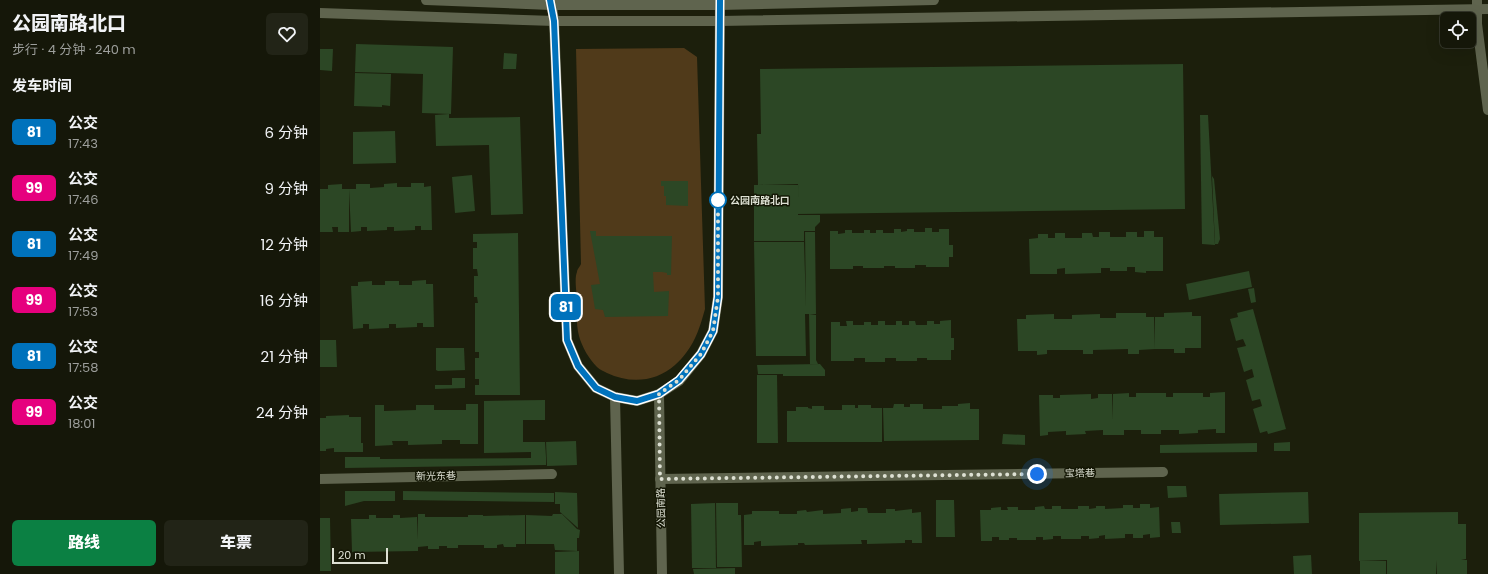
<!DOCTYPE html>
<html lang="zh">
<meta charset="utf-8">
<style>
:root{--surface:#151709;--page:#222417;--text:#f1f3f6;--muted:#9d9f9c;--line:#34362a;--accent:#0b8043}
body{margin:0;font-family:Poppins,"Noto Sans SC",sans-serif;background:var(--page);color:var(--text);height:100vh;display:flex;flex-direction:column;font-size:15px;white-space:nowrap}
*{box-sizing:border-box;margin:0}
p{font-size:13px;color:var(--muted)}
.icon{flex:none;width:22px;height:22px;fill:none;stroke:currentColor;stroke-width:2;stroke-linecap:round;stroke-linejoin:round}
.map{position:relative;flex:1;overflow:hidden}
.side{display:flex;flex-direction:column;background:var(--surface);width:320px}
.side>*{flex:none}
.badge{padding:0 8px;border-radius:6px;font-size:14px;line-height:26px}
.controls{position:absolute;left:1120px;top:12px;display:grid;gap:8px}
.controls a{display:grid;place-items:center;width:36px;height:36px;border-radius:6px;background:var(--surface);box-shadow:0 4px 16px #0002,0 0 0 1px var(--line);font-size:20px}
.scale{position:absolute;left:12px;bottom:10px;width:56px;box-sizing:border-box;padding-left:4px;border:2px solid #dde0d3;border-top:0;font-size:11px;line-height:14px;white-space:nowrap;color:#dde0d3;-webkit-text-stroke:3px #131604;paint-order:stroke}
.you{position:absolute;width:20px;height:20px;margin:-10px;border:3px solid #fff;border-radius:50%;background:#1a73e8;box-shadow:0 0 0 6px #1a73e833}
.map>.badge{position:absolute;translate:-50% -50%;box-shadow:0 0 0 2px #fff}
h2{padding:0 12px;font-size:15px;line-height:36px}
.round{display:grid;place-items:center;flex:none;width:42px;height:42px;border-radius:6px;background:var(--page)}
.headline{display:flex;align-items:center;justify-content:space-between;height:68px;padding:0 12px}
h1{font-size:19px;font-weight:800;line-height:30px}
.action{display:flex;gap:8px;margin-top:auto;padding:8px 12px}
.action a{flex:1;height:46px;border-radius:6px;background:var(--accent);color:#fff;font-size:16px;font-weight:800;line-height:46px;text-align:center}
.action a+a{background:var(--page);color:var(--text)}
ul{padding:0;list-style:none}
li{display:flex;align-items:center;gap:12px;height:56px;padding:0 12px}
li div{flex:1}
li b{display:block;font-size:15px}
li em{font-style:normal}
li .badge{min-width:44px;font-weight:700;text-align:center}
main{display:flex;flex:1;min-height:0}
.map>svg:first-child{display:block}
.green{fill:#503a1a}
.building{fill:#2c4725}
.lines{fill:none;stroke-linecap:round;stroke-linejoin:round}
.minor{stroke:#5f644e;stroke-width:10}
.tertiary{stroke:#5f644e;stroke-width:10}
.secondary{stroke:#5f644e;stroke-width:10}
.line-casing{stroke:#fff;stroke-width:9}
.line{stroke:#0072bc;stroke-width:6}
.walk{stroke:#dde0d3;stroke-width:4;stroke-dasharray:0 7.2}
.stop-dot{fill:#fff;stroke:#0072bc;stroke-width:2}
.labels{text-anchor:middle;dominant-baseline:central;stroke-width:3;stroke-linejoin:round;paint-order:stroke}
.stop-label{font-size:10px;font-weight:bold;fill:#dde0d3;stroke:#131604;text-anchor:start}
.street-label{font-size:10px;fill:#dde0d3;stroke:#131604}
</style>
<main>
<section class="side">
<div class="headline"><div><h1>公园南路北口</h1><p>步行 · 4 分钟 · 240 m</p></div><a class="round"><svg class="icon" aria-label="heart" viewBox="0 0 24 24"><path d="M12 20l-8-8c-3-5 5-10 8-4 3-6 11-1 8 4z"/></svg></a></div>
<h2>发车时间</h2>
<ul>
<li><span class="badge" style="background:#0072bc;color:#fff">81</span><div><b>公交</b><p>17:43</p></div><em>6 分钟</em></li>
<li><span class="badge" style="background:#e6007e;color:#fff">99</span><div><b>公交</b><p>17:46</p></div><em>9 分钟</em></li>
<li><span class="badge" style="background:#0072bc;color:#fff">81</span><div><b>公交</b><p>17:49</p></div><em>12 分钟</em></li>
<li><span class="badge" style="background:#e6007e;color:#fff">99</span><div><b>公交</b><p>17:53</p></div><em>16 分钟</em></li>
<li><span class="badge" style="background:#0072bc;color:#fff">81</span><div><b>公交</b><p>17:58</p></div><em>21 分钟</em></li>
<li><span class="badge" style="background:#e6007e;color:#fff">99</span><div><b>公交</b><p>18:01</p></div><em>24 分钟</em></li>
</ul>
<div class="action"><a>路线</a><a>车票</a></div>
</section>
<div class="map">
<svg width="1168" height="574" viewBox="0 0 1168 574">
<rect width="100%" height="100%" fill="#1c1f0c"/>
<path class="green" d="M364,48l13,9 8,252c-6,22 -12,40 -30,56 -19,17 -45,19 -68,8 -3,-2 -7,-3 -10,-6 -8,-8 -15,-20 -18,-31 -3,-11 -2,-23 -2,-34 0,-8 -3,-23 0,-30 0,-3 3,-5 4,-8l-5,-215z"/>
<g class="building">
<path d="M36,44l97,3 -2,67 -29,-1 1,-39 -68,-2z"/>
<path d="M0,49h13l-1,22 -12,-1z"/>
<path d="M184,53l13,1 -1,15h-13z"/>
<path d="M863,64l2,145 -387,5v1h22v7l-5,5v4h-11v10h-50v-56h44l1,23 -1,-24 -40,1 -1,-51h4l-1,-65z"/>
<path d="M35,73l36,1 -1,32 -8,-1v2l-28,-1z"/>
<path d="M129,114v4l71,-1 3,97 -32,1 -2,-70 -53,1 -1,-31z"/>
<path d="M880,115h8l7,130 -13,-1z"/>
<path d="M75,131l1,32 -43,1v-32z"/>
<path d="M152,175l3,36 -20,2 -3,-36z"/>
<path d="M892,176l2,3 6,60 -2,5h-3z"/>
<path d="M341,181h27v25l-22,-1v-9h-2v-10h-3z"/>
<path d="M77,183v4h14v-4h13v4l7,-1 1,44h-11v-4h-6v4l-21,1v-4h-7v3l-20,1v-4h-6v4l-10,1 -2,-43h7v-5h14v4l14,-1v-3z"/>
<path d="M22,184v5h7v43h-11v-5h-6l1,5h-13v-43h8v-4z"/>
<path d="M605,228h7v4h7v-3h10v16h4v12h-4v10h-23v-2h-11v3h-20v-2h-11v2h-21v-2h-10v3h-23v-38h8v3l7,-1v-3h7v3h12v-3h6v3h6v-3h7v3h11v-4h7v3l6,-1v-2h7v3h11z"/>
<path d="M270,231h6v5h76l-1,39h-4v-2l-5,-1h-9l1,20 15,-1 -1,25 -63,1 -2,-7 -8,-1 -4,-24 9,-1z"/>
<path d="M824,231h10v6h9v34h-17v2l-11,-1v-5h-8v4h-17v-3h-9v5l-36,1v-6l-8,1v5h-27l-1,-35 9,-1v-4h10v4h7v-5h10v5h17v-5h10l1,4h6v-5h11v5h16v-5h11v5h7z"/>
<path d="M485,232h10l1,82h-11l1,42h-50l-2,-114h50l2,65z"/>
<path d="M198,233l2,162h-45v-10h4v-6h-4v-21h4v-6h-4v-49h3l-1,-6h-3v-21h4l-1,-7h-4v-21h4v-6h-4v-8z"/>
<path d="M929,271l3,16 -63,13 -3,-16z"/>
<path d="M106,280v4h7l1,43h-11v-4h-6v4l-21,1v-4h-7v4l-20,1v-5h-6v4l-10,1 -2,-43h7v-4l14,-1v4h13v-4h14v4h13v-4z"/>
<path d="M934,288l2,14 -5,1 -3,-14z"/>
<path d="M933,309l33,120 -18,5 -1,-3 -7,2 -7,-24 9,-3 -2,-7 -8,2 -6,-21 8,-3 -2,-8 -8,3 -7,-24 9,-2 -3,-7 -7,2 -6,-22 8,-2 -1,-4z"/>
<path d="M872,312v4h9v32h-16v5h-11v-4h-19v-32h9v-4z"/>
<path d="M796,313h30v4h8l1,32 -16,1v4h-11v-5l-35,1v4h-10v-4h-36v4l-10,1v-4h-19l-1,-32h9v-4l28,-1v5h18v-4l28,-1v4h16z"/>
<path d="M489,314l7,1v45l2,4h-8z"/>
<path d="M631,320v18h3v12h-3v10h-24v-2h-10v3h-21v-3h-11v4h-20v-4h-11v3h-23v-39h9v4h7l-1,-5h7v4h11v-3h7v3h7v-4h7v4h11v-4h6v4h7v-4h6l1,4h11v-4h7v3h6v-3z"/>
<path d="M0,340h16l1,27h-17z"/>
<path d="M116,348h28l1,22 -27,1 -2,-1z"/>
<path d="M500,364l5,6v6h-42v-2h-25l-1,-9z"/>
<path d="M437,375h20l1,68h-21z"/>
<path d="M132,378h13v10l-30,1v-4h17z"/>
<path d="M905,392v41h-9v-4l-18,1v3l-19,1v-4h-18v4h-20v-4h-17v5h-21v-5l-18,1 1,3 -20,1v-4l-18,1v3l-8,1 -1,-41h14v3h7v-3l31,-1v5l7,-1v-4h14l1,26v-26l16,-1v4h7v-4h30v4h7v-4h30v4h7v-4z"/>
<path d="M225,400v20h-22v22h22l1,15h-7h7v8l-201,3v-11h35v2l151,-1v-6l-47,1v-52z"/>
<path d="M650,403v6h9v31l-95,1 -1,-33h10l1,-4h10v3h6v-3h13v5h19v-3h16v-2z"/>
<path d="M146,404h12v40h-18v-4h-18v4l-34,1v-4h-16l1,4 -18,1v-41h9v6l32,-1v-5h18v5h32z"/>
<path d="M522,405h13v3h3v-3h13v3h11v34h-95v-31h9v-4h12v1l4,1v-3h12v4h18z"/>
<path d="M29,415v2h12v26h2v9h-29v-4l-8,1v2h-6v-33h6v-2z"/>
<path d="M683,434l22,1v10l-23,-1z"/>
<path d="M256,441l1,24 -30,1 -1,-24z"/>
<path d="M970,442v9h-16v-8z"/>
<path d="M937,443v9l-97,1v-8z"/>
<path d="M847,486h19l1,11 -19,1z"/>
<path d="M25,491h50v10h-31l-19,5z"/>
<path d="M83,491l151,2v9l-151,-2z"/>
<path d="M235,492l22,1 1,35 -18,-16v-8h-5z"/>
<path d="M988,492l1,31 -89,2 -1,-31z"/>
<path d="M616,500h18l1,37h-19z"/>
<path d="M395,503l1,65h-24l-1,-64z"/>
<path d="M396,503h22v12h3l1,52h-25z"/>
<path d="M820,504h10v4l9,-1 1,30 -10,1v-4l-7,1v3h-10v-4h-8v4l-20,1v-4l-6,1v2l-10,1v-3h-8v3h-20v-3h-8v3l-10,1v-3h-7v3h-19v-2h-8v2h-10v-3h-7v4h-11l-1,-31h11v-2l10,-1v3h7l-1,-3h11v3h17v-3l9,-1 1,3h7v-3h9v3h17v-3h11v3l7,-1v-2h9v3l18,-1v-3h10v3h7z"/>
<path d="M531,508v4l7,-1v-3h9l1,5h18v-4h9v2l17,-2v4l9,-1 1,31h-10v-3h-7v3l-38,1v-4h-6l1,4 -57,1 -1,-2h-6v2l-37,1v-5l-7,1v3h-10v-30l8,-1v-3h27v3h18v-3l9,-1 1,2 16,-2v4l18,-1v-4z"/>
<path d="M1138,512v12h8v35l-5,1h6v14h-30l-1,-14v14h-49v-14l-28,1v-48z"/>
<path d="M98,514h7v3h43v-2h15v1l42,-1v29h-9v3h-12l-1,-3 -6,1v3h-13v-3h-26v3h-11v-2h-8v3h-11v-3l-10,1v4l-66,1 -1,-33h18v-4h7v3h17v-3h7v3l17,-1 1,23z"/>
<path d="M233,514h9l15,15 3,1 -1,8h-2v13l-22,-1 -1,-6h-28v-29l26,1z"/>
<path d="M0,518h10l1,53h-11z"/>
<path d="M851,522h9l1,11h-9z"/>
<path d="M259,551v23h-24v-22z"/>
<path d="M991,555l1,19h-18l-1,-18z"/>
<rect x="1040" y="561" width="26" height="13"/>
<path d="M415,568v6h-41l-1,-5z"/>
</g>
<g class="lines">
<g class="minor">
<path d="M0,13l234,8h166l768,-12"/>
<path d="M0,479l232,-5"/>
<path d="M340,479l503,-7"/>
</g>
<path class="tertiary" d="M1157,0v24l11,86"/>
<g class="secondary">
<path d="M106,0l125,5h169l214,-5"/>
<path d="M231,0l3,21 13,319 11,26 18,22 19,9 22,4 22,-7 20,-13 22,-27 12,-23 5,-34 2,-297"/>
<path d="M339,394l3,180"/>
<path d="M295,397l4,177"/>
</g>
</g>
<g class="lines">
<defs>
<path id="line" d="M230,0l4,21 13,319 11,26 18,22 19,9 22,4 22,-7 20,-14 22,-26 12,-23 5,-34 2,-297"/>
</defs>
<use href="#line" class="line-casing"/>
<use href="#line" class="line"/>
<path class="walk" d="M398,200v97l-5,34 -12,23 -22,26 -20,14 1,85 377,-5"/>
</g>
<circle class="stop-dot" cx="398" cy="200" r="8"/>
<g class="labels">
<g class="stop-label">
<text x="410" y="200">公园南路北口</text>
</g>
<g class="street-label">
<text transform="translate(760 473) rotate(-1)">宝塔巷</text>
<text transform="translate(116 476) rotate(-1)">新光东巷</text>
<text transform="translate(341 508) rotate(-91)">公园南路</text>
</g>
</g>
</svg>
<div class="controls">
<a><svg class="icon" aria-label="locate" viewBox="0 0 24 24"><circle cx="12" cy="12" r="6"/><path d="M12 2v4M12 18v4M2 12h4M18 12h4"/></svg></a>
</div>
<div class="scale">20 m</div>
<div class="you" style="left:717px;top:474px"></div>
<b class="badge" style="left:246px;top:307px;background:#0072bc;color:#fff">81</b>
</div>
</main>
